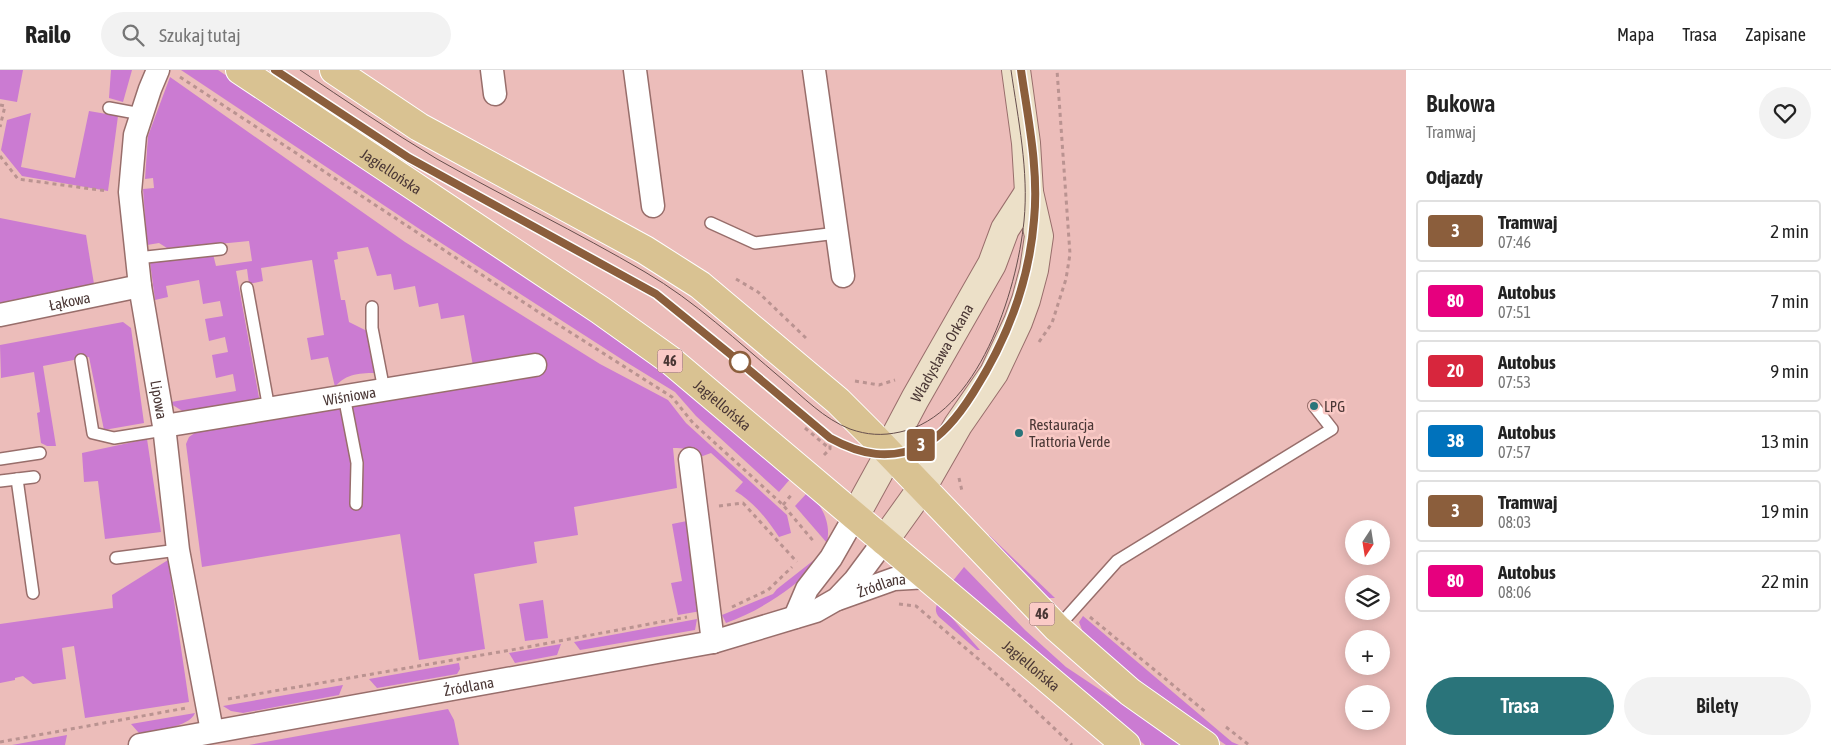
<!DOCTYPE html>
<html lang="pl">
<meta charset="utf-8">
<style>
:root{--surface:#fff;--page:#f2f2f2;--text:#222;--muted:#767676;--line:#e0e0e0;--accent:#2a747a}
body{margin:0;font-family:"Asap Condensed",sans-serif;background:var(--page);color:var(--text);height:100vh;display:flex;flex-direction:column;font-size:19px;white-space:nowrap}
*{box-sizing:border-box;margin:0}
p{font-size:16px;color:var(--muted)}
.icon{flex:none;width:28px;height:28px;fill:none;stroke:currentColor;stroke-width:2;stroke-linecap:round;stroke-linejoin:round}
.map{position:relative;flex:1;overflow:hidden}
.details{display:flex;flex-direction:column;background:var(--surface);width:425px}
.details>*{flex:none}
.badge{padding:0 10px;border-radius:4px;font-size:18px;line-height:32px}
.needle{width:32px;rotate:192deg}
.buttons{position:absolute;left:1345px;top:450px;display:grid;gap:10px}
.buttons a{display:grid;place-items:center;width:45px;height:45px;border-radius:50%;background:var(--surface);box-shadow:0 2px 12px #0003;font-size:25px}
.map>.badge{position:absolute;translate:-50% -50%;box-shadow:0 0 0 2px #fff}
h2{padding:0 20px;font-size:19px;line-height:45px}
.round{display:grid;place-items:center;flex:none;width:52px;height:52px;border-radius:26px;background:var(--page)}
.head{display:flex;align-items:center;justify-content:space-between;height:85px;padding:0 20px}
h1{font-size:24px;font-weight:600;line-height:38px}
.cta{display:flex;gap:10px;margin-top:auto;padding:10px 20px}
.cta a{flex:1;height:58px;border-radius:30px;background:var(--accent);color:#fff;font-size:20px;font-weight:600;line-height:58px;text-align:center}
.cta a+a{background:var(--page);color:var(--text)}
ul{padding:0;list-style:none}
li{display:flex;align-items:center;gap:15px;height:62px;margin:0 10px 8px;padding:0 10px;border:2px solid var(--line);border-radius:5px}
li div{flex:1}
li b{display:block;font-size:19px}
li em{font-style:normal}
li .badge{min-width:55px;font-weight:700;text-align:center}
header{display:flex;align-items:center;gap:30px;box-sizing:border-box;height:70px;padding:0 25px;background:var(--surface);border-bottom:1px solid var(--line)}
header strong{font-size:24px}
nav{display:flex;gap:28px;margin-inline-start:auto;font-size:18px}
.search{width:350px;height:45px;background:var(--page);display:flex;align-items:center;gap:12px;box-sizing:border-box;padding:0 18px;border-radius:28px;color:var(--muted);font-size:19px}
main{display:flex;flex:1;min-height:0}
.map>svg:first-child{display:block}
.green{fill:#cb7bd2}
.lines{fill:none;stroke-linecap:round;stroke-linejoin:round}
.lane-casing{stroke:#986e6b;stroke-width:14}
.street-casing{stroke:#986e6b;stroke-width:25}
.secondary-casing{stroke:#986e6b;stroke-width:30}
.primary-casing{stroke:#fff;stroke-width:30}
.path{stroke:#ba9391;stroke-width:3;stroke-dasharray:4 4;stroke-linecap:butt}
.lane{stroke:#fff;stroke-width:11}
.street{stroke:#fff;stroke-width:22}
.secondary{stroke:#ece0c8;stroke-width:28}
.primary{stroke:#d9c292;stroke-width:28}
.tram{stroke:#674f4d;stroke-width:1}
.line-casing{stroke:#fff;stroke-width:11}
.line{stroke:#8b5e3c;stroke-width:8}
.stop-dot{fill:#fff;stroke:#8b5e3c;stroke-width:2.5}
.poi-dot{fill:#2a747a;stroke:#facac6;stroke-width:2}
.labels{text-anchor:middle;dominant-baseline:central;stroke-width:5;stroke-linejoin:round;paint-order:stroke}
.shield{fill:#facac6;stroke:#7f6360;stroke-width:1}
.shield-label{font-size:14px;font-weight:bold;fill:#4a3735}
.street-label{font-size:15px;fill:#4a3735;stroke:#facac6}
.poi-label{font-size:15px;fill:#4a3735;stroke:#facac6;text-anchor:start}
</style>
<header>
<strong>Railo</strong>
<div class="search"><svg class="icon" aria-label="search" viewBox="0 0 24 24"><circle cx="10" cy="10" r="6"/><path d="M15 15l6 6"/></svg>Szukaj tutaj</div>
<nav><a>Mapa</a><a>Trasa</a><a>Zapisane</a></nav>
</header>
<main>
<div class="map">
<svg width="1406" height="675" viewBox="0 0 1406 675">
<rect width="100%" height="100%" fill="#ecbdba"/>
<g class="green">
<path d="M0,0h23l-6,32 -17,-3z"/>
<path d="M111,0h21l-9,32 -14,-4z"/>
<path d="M181,0h37l419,281 154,127 -12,14 -83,-76 -21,-24 -49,-30 -205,-132z"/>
<path d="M170,7l235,165 195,122 68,36 18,23 101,92 4,18 -12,4c-12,-18 -25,-35 -44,-46l8,-9 -32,-29 -11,4c-8,-8 -16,-9 -27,-9l4,40 -103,19 4,28 -44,7 3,21 -63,11 11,75 -66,11 -19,-126 -198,33 -16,-123 3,-7 7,-5 347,-59 -3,-19 -67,12 -9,-51 -23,4 -3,-16 -19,4 -4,-21 -21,4 -3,-16 -14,2 -9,-29 -31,5 1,7 -4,1 7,40h4l4,22 20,10 9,41c-17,0 -32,0 -43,14l-7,-30 -17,3 -4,-22 17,-3 -12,-75 -51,8 2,13 -14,3 -2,-15 -11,2 24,132 -71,12 -18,-11v-2l65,-11 -3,-17 -17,4 -4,-23 16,-3 -3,-15 -16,4 -4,-22 18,-3 -3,-15 -17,3 -4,-24 -33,6 2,11 -13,3 -5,-38 63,-8 3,12 36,-5 -3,-20c-27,3 -55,4 -82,7l-8,-5 -12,2 -4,-56 11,-1 -1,-10 -8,1 3,-43z"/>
<path d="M89,41l29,5 -10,75 -86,-15 -21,-26 6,-30 24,-7 -10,54 54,11z"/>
<path d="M0,148l86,17 9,55 -95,19z"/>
<path d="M123,252l8,6 13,95 -40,7 -15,-73 -46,9 13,80h-9l-6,-3 -4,-30 3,-1 -6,-40 -33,6 -1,-33z"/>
<path d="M147,369l14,93 -56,7 -7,-58 -14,1 -2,-29z"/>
<path d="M807,423h3c13,15 21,30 17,50l-32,-37z"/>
<path d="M687,451l14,90 -23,4 -7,-32 11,-2 -10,-57z"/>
<path d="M989,465l66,63h-6l-4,-2 -59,-57z"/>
<path d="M168,490l21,142 -104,16 -11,-72 -12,2 4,31 -33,5 -10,-8 -8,2v2l-15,3v-59l113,-16 -1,-13z"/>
<path d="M814,490l4,4c-26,25 -58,47 -92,59l-4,-8 51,-21 4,-5z"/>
<path d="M964,497l61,63 41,37 117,78h-38l-193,-163z"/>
<path d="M543,530l5,38 -23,3 -6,-37z"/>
<path d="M938,532l42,48h-3l-38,-33c-4,-5 -4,-9 -1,-15z"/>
<path d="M1083,546l149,126 7,3h-13l-51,-35 -91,-75 -5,-13z"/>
<path d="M697,549l-2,11 -115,20 -6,-8z"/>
<path d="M561,574l-4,11 -42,8 -6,-10z"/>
<path d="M459,593l1,6 -3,5 -80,14 -8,-9z"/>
<path d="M343,615l-4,10 -96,18 -12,-2 -8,-5z"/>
<path d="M448,639l6,11 5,25h-210z"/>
<path d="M195,643c-6,15 -42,17 -56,20l-8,-9z"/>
<path d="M67,665l-2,10h-53z"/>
</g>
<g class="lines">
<defs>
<g id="lane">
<path d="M109,38l32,6"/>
<path d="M711,153l44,20 82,-10"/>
<path d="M137,188l84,-9"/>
<path d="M247,218l22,121"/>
<path d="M372,237v21l12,62"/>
<path d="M81,290l12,73 21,5 50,-8"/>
<path d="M344,326l13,67 -1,41"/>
<path d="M0,389l40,-6"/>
<path d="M17,409l16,114"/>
<path d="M0,411l34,-4"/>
<path d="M116,488l62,-8"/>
<path d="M1057,558l60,-67 215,-132 -18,-23"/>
</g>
<g id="street">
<path id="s1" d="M158,0l-8,19 -15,46 -5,57 10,94 24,140 14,124 34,181"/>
<path d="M492,0l3,24"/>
<path d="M635,0l18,136"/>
<path d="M814,0l29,206"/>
<path id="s2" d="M0,245l140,-29"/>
<path id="s3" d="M164,356l371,-61"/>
<path d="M690,389l23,183"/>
<path id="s4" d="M838,529l56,-20 34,-2"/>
<path d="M795,547l12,-28 24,-31 24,-42"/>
<path id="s5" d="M140,675l573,-103 103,-31 21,-12 18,-19 29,-39"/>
</g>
<g id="secondary">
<path id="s6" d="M855,446l34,-62 8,-21 18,-34 77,-135 13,-35 24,-37"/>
<path d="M884,471l38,-53 36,-63 36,-52 24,-51 8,-22 8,-30 5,-34 -10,-44 -3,-49 -10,-73"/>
</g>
<g id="primary">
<path id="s7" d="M240,0l360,240 70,50 456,385"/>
<path d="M334,0l85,57 226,123 55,35 138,116 34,34 185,193 73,64 75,53"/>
</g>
</defs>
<use href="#lane" class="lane-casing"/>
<use href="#street" class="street-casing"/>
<use href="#secondary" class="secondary-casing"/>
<use href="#primary" class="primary-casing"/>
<g class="path">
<path d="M180,7l360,236 132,84 21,26 90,82 32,38"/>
<path d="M0,35l5,1 -5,21"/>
<path d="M0,86l18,23 89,12"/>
<path d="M736,209l22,13 49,47"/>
<path d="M1039,272l13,-19 14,-44 4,-25 -13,-184"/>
<path d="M855,311l24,4 16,-5"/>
<path d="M805,358l25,21"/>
<path d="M824,385l6,-6v-7"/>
<path d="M959,408l3,13"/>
<path d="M783,435l9,-11"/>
<path d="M719,436l24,-3 54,59"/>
<path d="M899,534l17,2 87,74 69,65"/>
<path d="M732,537l36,-17 24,-23"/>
<path d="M1090,547l117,96"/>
<path d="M228,629l283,-49 176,-33"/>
<path d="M1226,657l23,18"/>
<path d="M0,672l186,-34"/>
</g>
<use href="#lane" class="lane"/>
<use href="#street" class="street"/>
<use href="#secondary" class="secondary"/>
<use href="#primary" class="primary"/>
<g class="tram">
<path d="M275,0l134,89 247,135 48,38 126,106c31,17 60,22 94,7 14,-7 26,-21 36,-34 43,-53 68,-122 74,-191 5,-50 -6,-101 -13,-150"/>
<path d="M300,0c45,30 90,61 137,89 69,39 140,73 208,113 50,29 93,70 137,107 21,18 42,40 68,50 17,6 32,7 50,3 78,-16 117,-141 124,-211 5,-50 -6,-102 -13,-151"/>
</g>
</g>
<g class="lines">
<defs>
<path id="line" d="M275,0l134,88 247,136 74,60 100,84c31,17 60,23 94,7 20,-10 37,-33 49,-52 34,-53 56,-110 61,-173 5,-50 -6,-101 -13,-150"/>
</defs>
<use href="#line" class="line-casing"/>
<use href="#line" class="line"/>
</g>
<circle class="stop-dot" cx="740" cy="292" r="10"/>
<g class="poi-dot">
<circle cx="1314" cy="336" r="5"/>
<circle cx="1019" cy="363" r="5"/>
</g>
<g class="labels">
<g class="shield">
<rect x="657.5" y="279.5" width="25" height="23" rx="4"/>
<rect x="1029.5" y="532.5" width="25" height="23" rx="4"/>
</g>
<g class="shield-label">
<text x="670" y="291">46</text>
<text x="1042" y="544">46</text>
</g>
<g class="street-label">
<text stroke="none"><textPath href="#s7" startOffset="182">Jagiellońska</textPath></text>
<text stroke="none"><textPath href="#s2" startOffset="71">Łąkowa</textPath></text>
<text stroke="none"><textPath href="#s6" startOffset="185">Władysława Orkana</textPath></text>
<text stroke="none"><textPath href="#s3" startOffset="188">Wiśniowa</textPath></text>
<text stroke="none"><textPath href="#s1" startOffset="336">Lipowa</textPath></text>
<text stroke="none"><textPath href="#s7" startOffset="588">Jagiellońska</textPath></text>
<text stroke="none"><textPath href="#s4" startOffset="46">Źródlana</textPath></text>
<text stroke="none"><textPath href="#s7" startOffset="992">Jagiellońska</textPath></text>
<text stroke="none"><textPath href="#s5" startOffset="334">Źródlana</textPath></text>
</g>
<g class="poi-label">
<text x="1324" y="336">LPG</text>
<text x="1029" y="354">Restauracja<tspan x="1029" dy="17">Trattoria Verde</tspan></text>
</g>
</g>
</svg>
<div class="buttons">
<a><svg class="needle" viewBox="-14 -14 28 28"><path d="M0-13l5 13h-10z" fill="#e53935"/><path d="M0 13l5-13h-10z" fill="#767676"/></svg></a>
<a><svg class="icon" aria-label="layers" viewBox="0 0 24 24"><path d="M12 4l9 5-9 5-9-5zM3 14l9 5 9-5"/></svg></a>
<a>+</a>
<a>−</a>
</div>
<b class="badge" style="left:921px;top:375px;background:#8b5e3c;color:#fff">3</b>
</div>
<section class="details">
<div class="head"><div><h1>Bukowa</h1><p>Tramwaj</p></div><a class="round"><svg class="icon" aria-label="heart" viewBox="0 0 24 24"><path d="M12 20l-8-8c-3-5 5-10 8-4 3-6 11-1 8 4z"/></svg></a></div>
<h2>Odjazdy</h2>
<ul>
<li><span class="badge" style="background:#8b5e3c;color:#fff">3</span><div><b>Tramwaj</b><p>07:46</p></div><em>2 min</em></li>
<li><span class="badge" style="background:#e6007e;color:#fff">80</span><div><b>Autobus</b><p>07:51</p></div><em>7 min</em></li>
<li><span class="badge" style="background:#d7263d;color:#fff">20</span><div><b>Autobus</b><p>07:53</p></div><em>9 min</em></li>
<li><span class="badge" style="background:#0072bc;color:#fff">38</span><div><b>Autobus</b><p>07:57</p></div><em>13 min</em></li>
<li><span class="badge" style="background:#8b5e3c;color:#fff">3</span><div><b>Tramwaj</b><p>08:03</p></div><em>19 min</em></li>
<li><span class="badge" style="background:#e6007e;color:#fff">80</span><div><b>Autobus</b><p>08:06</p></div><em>22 min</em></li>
</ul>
<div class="cta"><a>Trasa</a><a>Bilety</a></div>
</section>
</main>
